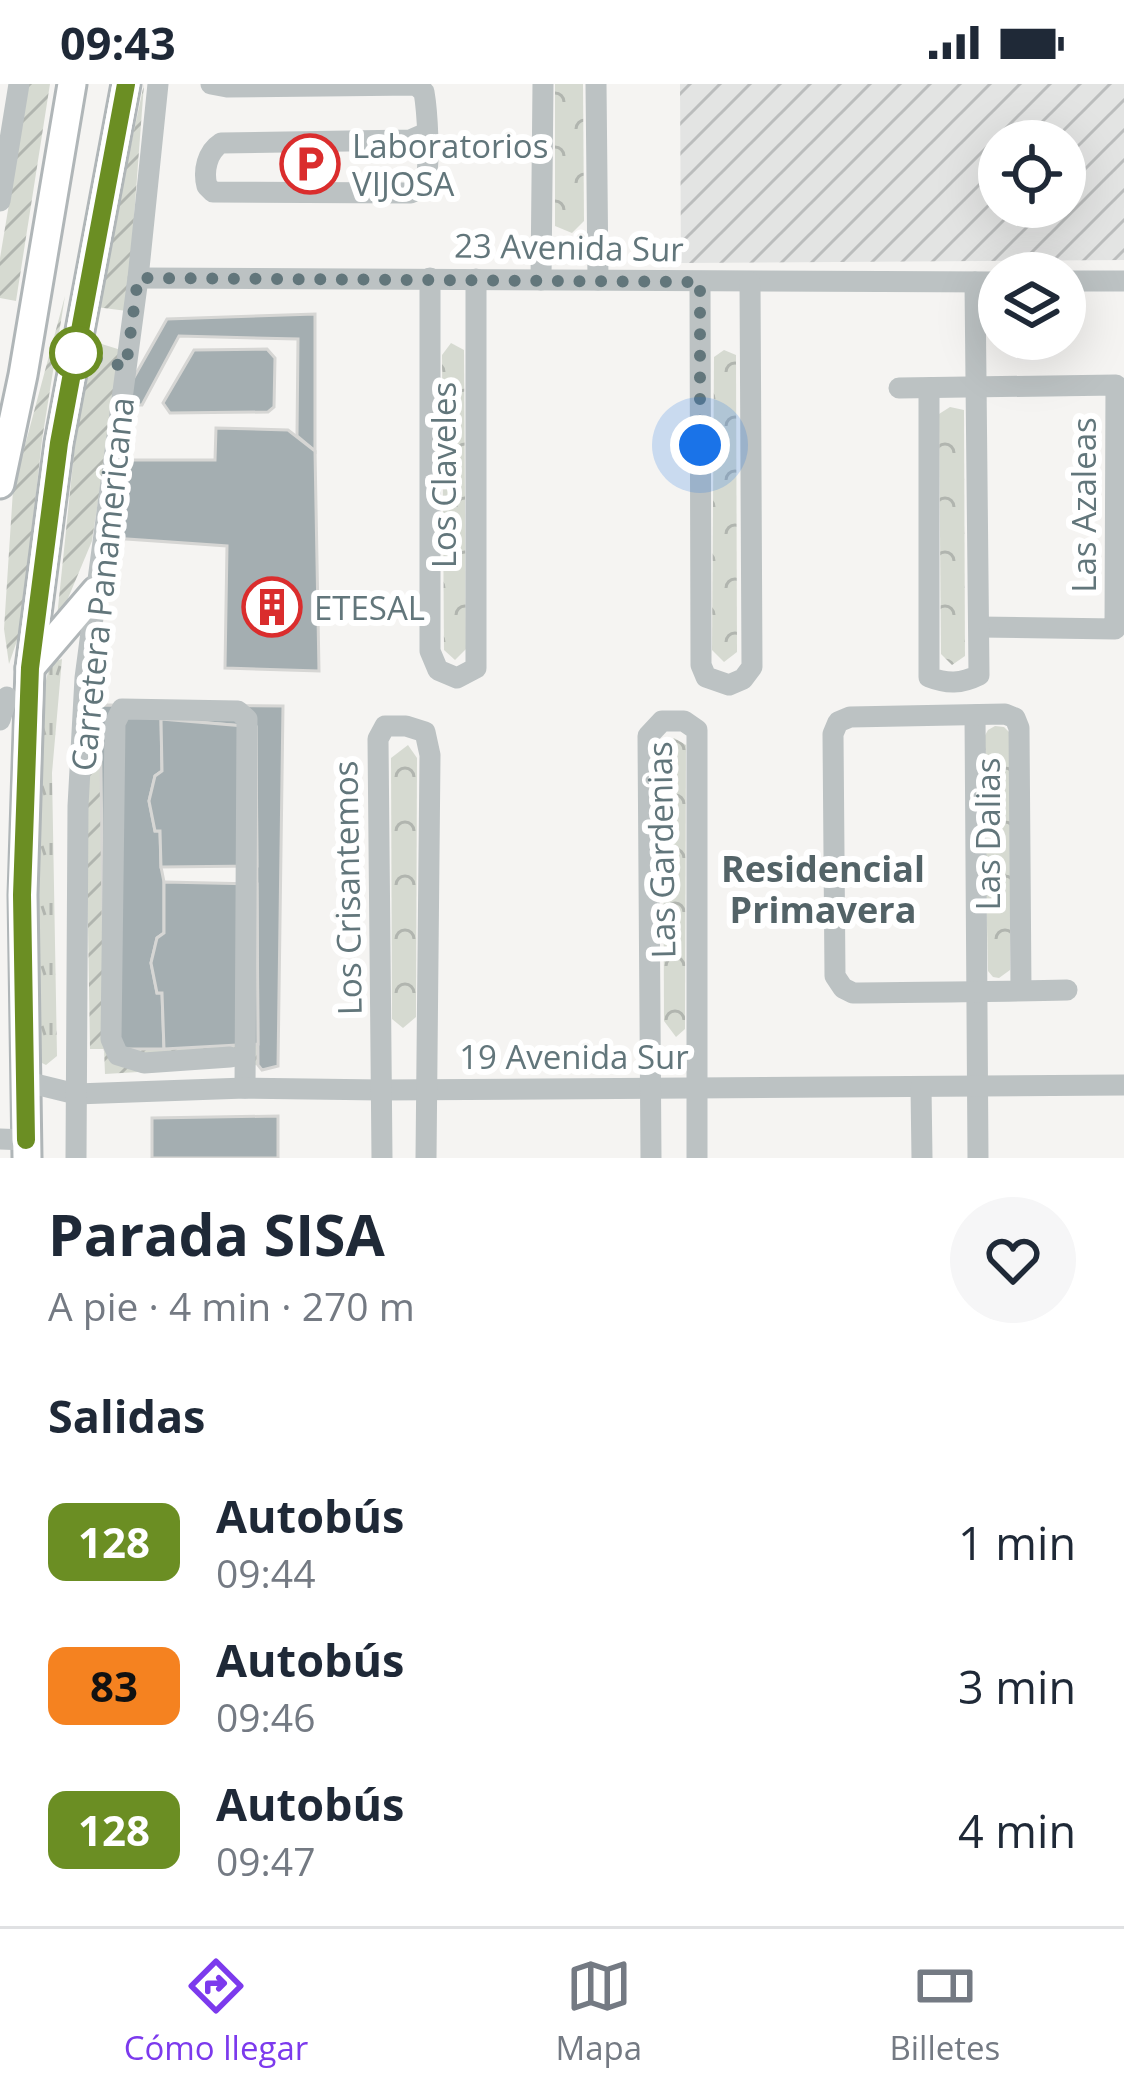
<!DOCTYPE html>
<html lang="es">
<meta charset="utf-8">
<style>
:root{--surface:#fff;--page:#f6f6f7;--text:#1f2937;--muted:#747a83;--line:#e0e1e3;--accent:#7c3aed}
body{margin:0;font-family:"Open Sans",sans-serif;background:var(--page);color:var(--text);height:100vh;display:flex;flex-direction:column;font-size:45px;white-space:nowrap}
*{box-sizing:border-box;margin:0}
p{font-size:39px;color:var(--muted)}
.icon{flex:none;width:66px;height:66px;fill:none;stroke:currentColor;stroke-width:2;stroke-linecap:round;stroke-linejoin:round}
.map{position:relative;height:1074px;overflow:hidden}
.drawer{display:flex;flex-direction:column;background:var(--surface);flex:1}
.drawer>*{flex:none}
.badge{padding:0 24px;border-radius:18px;font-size:42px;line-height:78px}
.controls{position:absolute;left:978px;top:36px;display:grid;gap:24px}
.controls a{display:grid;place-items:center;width:108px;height:108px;border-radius:50%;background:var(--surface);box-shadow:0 12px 48px #0002;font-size:60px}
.you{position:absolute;width:60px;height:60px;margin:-30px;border:9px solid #fff;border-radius:50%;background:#1a73e8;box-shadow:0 0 0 18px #1a73e833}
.map>.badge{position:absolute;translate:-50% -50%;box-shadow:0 0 0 6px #fff}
h2{padding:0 48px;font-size:45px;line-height:108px}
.round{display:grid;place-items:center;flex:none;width:126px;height:126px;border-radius:63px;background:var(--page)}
.overview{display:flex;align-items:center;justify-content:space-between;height:204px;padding:0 48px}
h1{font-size:57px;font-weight:700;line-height:90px}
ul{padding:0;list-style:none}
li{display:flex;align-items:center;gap:36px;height:144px;padding:0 48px}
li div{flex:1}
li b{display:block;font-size:45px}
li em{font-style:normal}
li .badge{min-width:132px;font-weight:700;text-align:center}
.status{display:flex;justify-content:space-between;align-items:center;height:84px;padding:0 60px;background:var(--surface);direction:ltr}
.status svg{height:33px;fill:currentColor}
.menu{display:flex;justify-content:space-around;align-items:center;height:168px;border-top:3px solid var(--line);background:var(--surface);font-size:33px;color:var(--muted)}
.menu a{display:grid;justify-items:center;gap:6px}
.menu .active{color:var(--accent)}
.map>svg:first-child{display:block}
.industrial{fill:url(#industrial-furrows);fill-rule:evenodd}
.grass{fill:url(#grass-tufts)}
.forest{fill:url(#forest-crowns)}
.garden{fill:url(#garden-furrows)}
.building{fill:#a4aeb1;stroke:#d6d6d4;stroke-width:3}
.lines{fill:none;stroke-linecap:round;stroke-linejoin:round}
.major-casing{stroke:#b0b6b8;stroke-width:33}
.minor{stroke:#bcc2c3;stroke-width:21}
.major{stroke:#fff;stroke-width:27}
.line-casing{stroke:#fff;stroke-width:27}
.line{stroke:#6b8e23;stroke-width:18}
.walk{stroke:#62767b;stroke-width:12;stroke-dasharray:0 21.6}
.stop-dot{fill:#fff;stroke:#6b8e23;stroke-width:6}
.labels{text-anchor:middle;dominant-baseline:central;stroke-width:12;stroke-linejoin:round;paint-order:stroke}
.poi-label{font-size:33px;fill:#62767b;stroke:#fff;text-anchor:start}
.street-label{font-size:33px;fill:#62767b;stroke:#fff}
.neighbourhood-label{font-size:36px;font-weight:bold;fill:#536367;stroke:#fff}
</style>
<div class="status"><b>09:43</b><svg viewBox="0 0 49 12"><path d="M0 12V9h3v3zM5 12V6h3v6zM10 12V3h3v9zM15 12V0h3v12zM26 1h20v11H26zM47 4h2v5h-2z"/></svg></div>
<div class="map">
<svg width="1124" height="1074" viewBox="0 0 1124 1074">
<defs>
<pattern id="industrial-furrows" width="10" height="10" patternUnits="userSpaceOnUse" patternTransform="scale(3)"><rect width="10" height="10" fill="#e3e4e3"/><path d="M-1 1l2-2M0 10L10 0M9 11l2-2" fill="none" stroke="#bbbdbd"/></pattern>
<pattern id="grass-tufts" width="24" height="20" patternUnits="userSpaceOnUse" patternTransform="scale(3)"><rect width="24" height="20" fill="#d6dad1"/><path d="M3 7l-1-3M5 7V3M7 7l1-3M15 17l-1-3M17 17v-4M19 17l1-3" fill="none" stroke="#b1b5af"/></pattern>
<pattern id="forest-crowns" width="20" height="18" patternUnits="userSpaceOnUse" patternTransform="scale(3)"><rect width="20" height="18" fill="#d6dad1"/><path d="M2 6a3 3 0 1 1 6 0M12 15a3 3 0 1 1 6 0" fill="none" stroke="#b1b5af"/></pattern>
<pattern id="garden-furrows" width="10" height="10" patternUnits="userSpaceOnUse" patternTransform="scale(3)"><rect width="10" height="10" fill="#d6dad1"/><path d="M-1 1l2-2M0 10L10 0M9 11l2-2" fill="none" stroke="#b1b5af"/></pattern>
</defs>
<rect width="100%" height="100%" fill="#f5f4f2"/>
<path class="industrial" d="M680,0h444v176l-443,3zM999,57h66v66h-66z"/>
<path class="grass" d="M62,575l-10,114 5,283 -11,9 -8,-4 -6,-319 18,-79z"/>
<g class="forest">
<path d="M555,0h28l1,137 -12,12 -17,-7z"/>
<path d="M451,259l13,7 2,299 -11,11 -11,-10 -2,-295z"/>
<path d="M724,266l12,5 1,297 -13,10 -12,-12 2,-293z"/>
<path d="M950,323l14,3 1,246 -13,9 -11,-11 -2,-240z"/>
<path d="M995,642l9,1 6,6v237l-11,8 -6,-1 -5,-6 -5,-232 5,-9z"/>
<path d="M674,654l12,7 -1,284 -9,8 -12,-16 -1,-276z"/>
<path d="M408,661l9,13 -1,259 -13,11 -11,-9 -1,-261z"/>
</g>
<g class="garden">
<path d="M29,0h21l-34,217 -16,-3v-40z"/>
<path d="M144,0l-17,227 -31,-4z"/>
<path d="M65,212l-23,144 -21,189 -12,35 -5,-35 9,-139z"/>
<path d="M92,257l29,9 -29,191 -36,86 20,-193z"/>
<path d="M88,621h12l5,343 153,-4v21l-153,9 -1,-25h-14l-5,-306z"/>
</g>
<g class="building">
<path d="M315,230v137l-18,-15 1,-97 -119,-3 -37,69h-15l1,-17 39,-69z"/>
<path d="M267,265l8,9 -1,49 -6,5 -98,1 -7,-10 31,-53z"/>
<path d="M216,344l72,2 27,21 4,220 -94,-3 2,-122 -114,-8 11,-78h91z"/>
<path d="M100,621l183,1 -5,360 -16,4 -4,-5 -2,-338 -95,-8 1,52 -7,5 -6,25 6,30h5l1,36 3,15v51l-7,5 -6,25 6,30h5l2,56h-59z"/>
<path d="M161,635l95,8 1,139 -96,1 -1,-36h-5l-6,-30 6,-25 7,-5z"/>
<path d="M164,798l93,2 1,160 -94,5 -2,-56h-5l-6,-30 6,-25 7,-5z"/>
<path d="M278,1032v42h-126v-40z"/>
</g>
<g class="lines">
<defs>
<g id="major">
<path d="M0,400l23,-109 49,-291"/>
<path d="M30,584l66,-77"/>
<path d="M27,1074l-4,-263 7,-227 29,-225 67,-359"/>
</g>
</defs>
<use href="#major" class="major-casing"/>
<g class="minor">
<path d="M211,0l16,3 189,-2 8,7c3,17 7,74 1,88 -3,8 -7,9 -14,13l-198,-1 -6,-6c-4,-15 0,-34 14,-43l189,-3 16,-7"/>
<path d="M596,0l2,196"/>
<path d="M0,117l19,-117"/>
<path d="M138,194l861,4"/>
<path d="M430,194v373l8,19 19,8 19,-10v-389"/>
<path d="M541,196l2,-196"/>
<path d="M1065,197h59"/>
<path d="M700,198l1,383 5,12 23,8 14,-6 9,-12 -2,-385"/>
<path d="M899,304l217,-3 -1,244 -136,-2"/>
<path d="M929,304v289c18,7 32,7 50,-2l-4,-393"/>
<path d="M975,631l3,443"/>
<path d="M0,636l7,-23"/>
<path d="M1021,907l-2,-263 -4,-10 -10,-4 -155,3 -12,5 -5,12 2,242 8,12 10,5c72,-1 143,-1 214,-3"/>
<path d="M230,973l-86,6 -26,-8 -7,-16 4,-316 7,-14 116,2 9,8 -2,369"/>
<path d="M27,998l49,12 169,-6 136,2 743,-5"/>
<path d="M921,1003l1,71"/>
<path d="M0,1055l26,1"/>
<path d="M76,1074l2,-352 7,-128 53,-400 20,-194"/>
<path d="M382,1074l-4,-419 7,-13h21l19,6 5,23 -4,403"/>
<path d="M651,1074l-3,-422 14,-15h22l13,9v428"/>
</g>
<use href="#major" class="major"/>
</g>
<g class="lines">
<defs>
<path id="line" d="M26,1056l-4,-245 8,-227 29,-225 67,-359"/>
</defs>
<use href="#line" class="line-casing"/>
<use href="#line" class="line"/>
<path class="walk" d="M76,269l50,14 12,-89 562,4v163"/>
</g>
<defs>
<symbol id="parking-ring" viewBox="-11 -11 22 22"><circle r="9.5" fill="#fff" stroke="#da2d2d" stroke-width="1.5"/><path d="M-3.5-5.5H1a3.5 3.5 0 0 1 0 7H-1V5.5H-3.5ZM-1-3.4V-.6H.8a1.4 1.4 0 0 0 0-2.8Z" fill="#da2d2d"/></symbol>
<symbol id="building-ring" viewBox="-11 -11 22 22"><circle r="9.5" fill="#fff" stroke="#da2d2d" stroke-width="1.5"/><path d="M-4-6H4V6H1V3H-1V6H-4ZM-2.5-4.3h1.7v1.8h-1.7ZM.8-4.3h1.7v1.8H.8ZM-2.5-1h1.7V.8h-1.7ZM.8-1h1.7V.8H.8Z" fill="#da2d2d"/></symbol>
</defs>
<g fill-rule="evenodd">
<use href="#parking-ring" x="277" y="47" width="66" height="66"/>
<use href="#building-ring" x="239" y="490" width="66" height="66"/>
</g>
<circle class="stop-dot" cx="76" cy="269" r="24"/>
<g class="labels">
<g class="poi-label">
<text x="352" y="61">Laboratorios<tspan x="352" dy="38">VIJOSA</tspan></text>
<text x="314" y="523">ETESAL</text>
</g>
<g class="street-label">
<text transform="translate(569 163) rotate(1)">23 Avenida Sur</text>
<text transform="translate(443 391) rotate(-90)">Los Claveles</text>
<text transform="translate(1083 421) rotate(-90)">Las Azaleas</text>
<text transform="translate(102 500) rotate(-84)">Carretera Panamericana</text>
<text transform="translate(987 750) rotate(-90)">Las Dalias</text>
<text transform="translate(661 766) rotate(-91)">Las Gardenias</text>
<text transform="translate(347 804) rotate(-91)">Los Crisantemos</text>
<text x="574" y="972">19 Avenida Sur</text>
</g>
<g class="neighbourhood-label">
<text x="823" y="784">Residencial<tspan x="823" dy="41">Primavera</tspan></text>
</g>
</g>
</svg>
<div class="controls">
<a><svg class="icon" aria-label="locate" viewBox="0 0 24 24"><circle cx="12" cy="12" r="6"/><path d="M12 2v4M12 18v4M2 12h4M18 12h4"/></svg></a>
<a><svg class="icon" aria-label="layers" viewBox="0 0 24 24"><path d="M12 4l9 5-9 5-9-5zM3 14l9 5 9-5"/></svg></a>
</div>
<div class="you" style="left:700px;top:361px"></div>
</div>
<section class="drawer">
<div class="overview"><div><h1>Parada SISA</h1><p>A pie · 4 min · 270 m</p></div><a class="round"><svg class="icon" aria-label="heart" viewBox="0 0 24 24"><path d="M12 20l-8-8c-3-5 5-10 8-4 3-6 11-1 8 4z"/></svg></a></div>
<h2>Salidas</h2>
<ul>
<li><span class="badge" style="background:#6b8e23;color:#fff">128</span><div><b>Autobús</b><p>09:44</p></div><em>1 min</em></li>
<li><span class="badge" style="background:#f58220;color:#111">83</span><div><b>Autobús</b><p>09:46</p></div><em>3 min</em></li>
<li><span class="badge" style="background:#6b8e23;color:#fff">128</span><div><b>Autobús</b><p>09:47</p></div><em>4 min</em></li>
</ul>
</section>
<nav class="menu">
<a class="active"><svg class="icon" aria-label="directions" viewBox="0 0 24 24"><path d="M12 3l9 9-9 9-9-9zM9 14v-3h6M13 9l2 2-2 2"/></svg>Cómo llegar</a>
<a><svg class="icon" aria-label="map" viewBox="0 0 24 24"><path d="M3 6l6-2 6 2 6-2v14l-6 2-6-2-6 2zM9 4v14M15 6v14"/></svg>Mapa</a>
<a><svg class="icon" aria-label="tickets" viewBox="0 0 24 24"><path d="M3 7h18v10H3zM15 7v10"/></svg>Billetes</a>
</nav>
